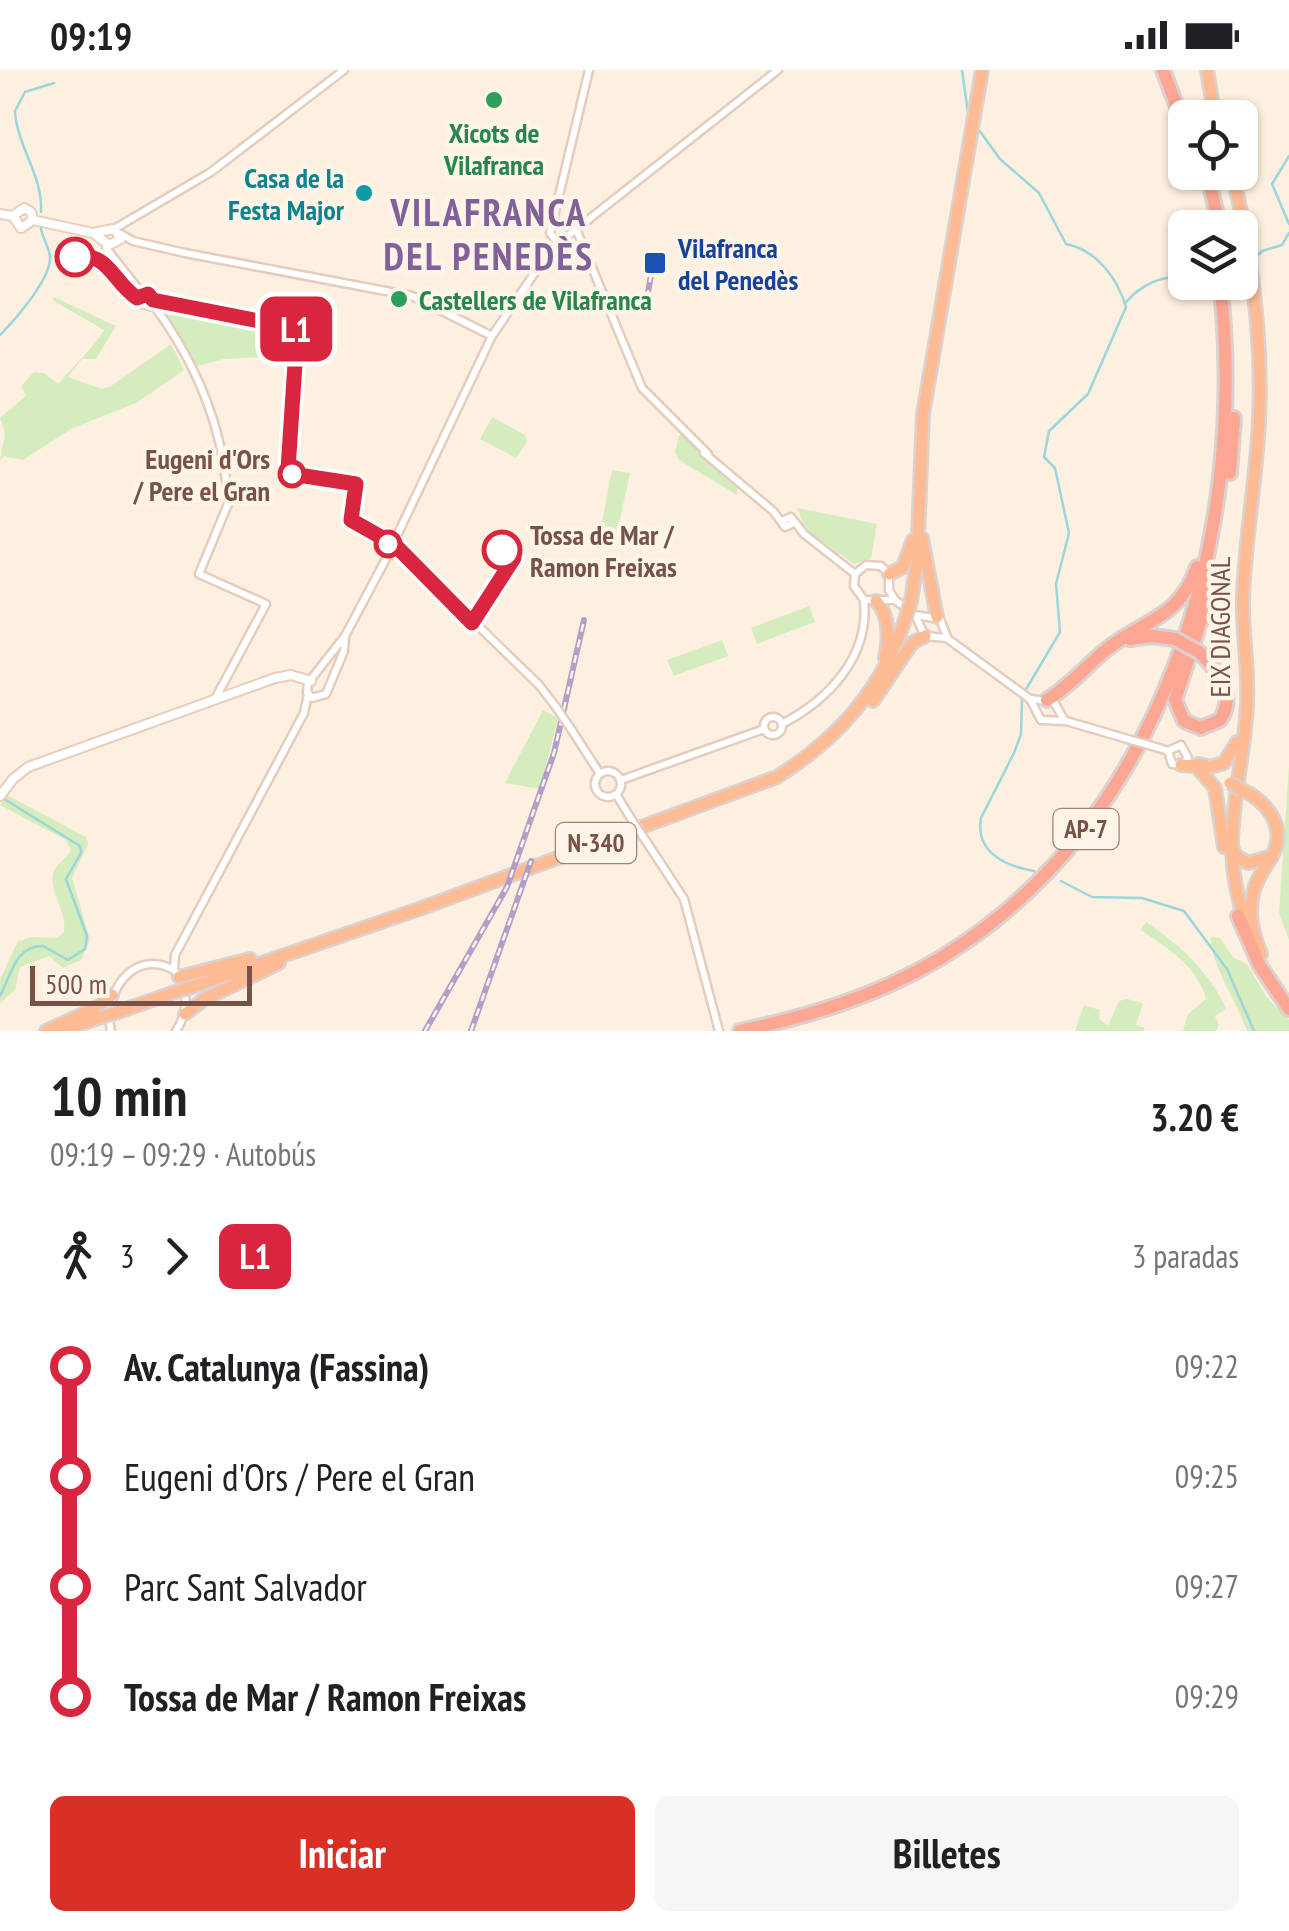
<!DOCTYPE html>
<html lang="es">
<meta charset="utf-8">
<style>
:root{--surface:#fff;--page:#f6f6f6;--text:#202124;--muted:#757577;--accent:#d93025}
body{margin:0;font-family:"PT Sans Narrow",sans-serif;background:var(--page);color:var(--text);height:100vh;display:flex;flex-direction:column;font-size:38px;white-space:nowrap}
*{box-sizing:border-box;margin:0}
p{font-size:32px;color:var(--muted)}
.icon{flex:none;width:55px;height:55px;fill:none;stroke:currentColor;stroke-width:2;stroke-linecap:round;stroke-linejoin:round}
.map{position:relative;height:961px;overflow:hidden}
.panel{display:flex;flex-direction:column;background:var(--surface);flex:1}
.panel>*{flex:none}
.badge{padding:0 20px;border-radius:15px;font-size:35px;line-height:65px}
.controls{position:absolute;left:1168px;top:30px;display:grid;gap:20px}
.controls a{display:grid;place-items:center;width:90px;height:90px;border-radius:15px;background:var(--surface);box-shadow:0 2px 8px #0004;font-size:50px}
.scale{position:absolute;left:30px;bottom:25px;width:222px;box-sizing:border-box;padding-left:10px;border:5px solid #765346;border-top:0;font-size:28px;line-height:35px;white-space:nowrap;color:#765346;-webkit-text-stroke:8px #fff4e8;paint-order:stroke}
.map>.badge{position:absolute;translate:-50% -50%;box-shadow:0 0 0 5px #fff}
.legs{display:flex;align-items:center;gap:15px;height:110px;padding:0 50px;font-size:32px}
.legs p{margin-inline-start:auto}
.overview{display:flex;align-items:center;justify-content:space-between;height:170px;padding:0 50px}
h1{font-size:55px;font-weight:700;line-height:75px}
.primary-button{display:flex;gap:20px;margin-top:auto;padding:20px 50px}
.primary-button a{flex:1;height:115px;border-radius:15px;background:var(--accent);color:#fff;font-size:40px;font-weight:700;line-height:115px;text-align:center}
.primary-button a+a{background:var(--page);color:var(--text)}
ul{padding:0 50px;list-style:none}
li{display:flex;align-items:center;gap:35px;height:110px;font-size:38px}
li i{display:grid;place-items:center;width:15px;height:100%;margin:0 12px;background:currentColor}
li i::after{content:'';width:25px;height:25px;margin:-12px;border:8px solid;border-radius:50%;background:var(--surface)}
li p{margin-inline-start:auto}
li:first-child i{background:linear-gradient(#0000 50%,currentColor 0)}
li:last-child i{background:linear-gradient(currentColor 50%,#0000 0)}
.status{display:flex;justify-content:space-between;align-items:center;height:70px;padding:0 50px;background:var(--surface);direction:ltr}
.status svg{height:28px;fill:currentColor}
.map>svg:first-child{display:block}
.green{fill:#d4ecbe}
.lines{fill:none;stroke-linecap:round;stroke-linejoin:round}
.stream{stroke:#9ad6db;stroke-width:2.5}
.tertiary-casing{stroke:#e4cdbf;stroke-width:11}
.secondary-casing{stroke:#eacdbb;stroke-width:12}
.trunk-casing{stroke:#dbd2cf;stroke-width:16}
.motorway-casing{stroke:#dbd2cf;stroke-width:18}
.tertiary{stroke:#fff;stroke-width:6}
.secondary{stroke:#fff;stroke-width:8}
.trunk{stroke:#febb94;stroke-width:11}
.motorway{stroke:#fca693;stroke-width:12}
.rail-casing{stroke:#b19fc7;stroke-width:6}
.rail{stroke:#fff4e8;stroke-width:2.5;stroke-dasharray:8;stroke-linecap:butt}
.tertiary-bridge-casing{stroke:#e4cdbf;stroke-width:11;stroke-linecap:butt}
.trunk-bridge-casing{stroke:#dbd2cf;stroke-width:16;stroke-linecap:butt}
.motorway-bridge-casing{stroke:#dbd2cf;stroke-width:18;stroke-linecap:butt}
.tertiary-bridge{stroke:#fff;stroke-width:6}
.trunk-bridge{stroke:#febb94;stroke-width:11}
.motorway-bridge{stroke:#fca693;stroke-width:12}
.line-1-casing{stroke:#fff;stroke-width:22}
.line-1{stroke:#d7263d;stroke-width:15}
.leisure-dot{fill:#2e9e5b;stroke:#fff4e8;stroke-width:4}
.culture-dot{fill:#0f9aa8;stroke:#fff4e8;stroke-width:4}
.stop-1-dot{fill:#fff;stroke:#d7263d;stroke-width:5}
.transit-dot{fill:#1a4fb4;stroke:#fff4e8;stroke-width:4}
.labels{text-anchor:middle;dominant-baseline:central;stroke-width:9;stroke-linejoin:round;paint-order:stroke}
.shield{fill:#fff4e8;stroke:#9f8377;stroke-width:2.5}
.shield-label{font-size:25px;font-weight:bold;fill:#765346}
.leisure-label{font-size:28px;font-weight:bold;fill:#27864d;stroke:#fff4e8}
.culture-label{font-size:28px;font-weight:bold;fill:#0d838f;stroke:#fff4e8;text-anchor:end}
.transit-label{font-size:28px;font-weight:bold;fill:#164399;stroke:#fff4e8;text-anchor:start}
.stop-label{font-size:28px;font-weight:bold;fill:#765346;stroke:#fff4e8;text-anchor:end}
.street-label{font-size:28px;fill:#765346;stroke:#fff4e8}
.district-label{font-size:38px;font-weight:bold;letter-spacing:2.5px;fill:#82619a;stroke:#fff4e8}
</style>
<div class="status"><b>09:19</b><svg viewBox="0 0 49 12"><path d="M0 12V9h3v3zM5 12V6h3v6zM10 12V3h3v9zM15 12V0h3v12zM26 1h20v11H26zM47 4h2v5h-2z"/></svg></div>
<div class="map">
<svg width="1289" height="961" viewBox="0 0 1289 961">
<rect width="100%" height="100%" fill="#fef0e1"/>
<g class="green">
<path d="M54,227l62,29 -20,33h-14l-14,18 34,12 9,-3 60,-42 13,26 -46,32 -67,27 -48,31 -19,-4 -4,4 5,-27 -5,-15 26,-22 -5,-10 13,-14 10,1 14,11c16,-19 33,-33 46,-54l-52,-30z"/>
<path d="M159,233l128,26 5,4 -28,7 -1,17 -39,2 -30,8z"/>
<path d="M492,347l33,18 2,7 -11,16 -36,-19z"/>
<path d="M683,364l54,52v9l-58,-35 -4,-8 4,-17z"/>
<path d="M612,400l18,3 -16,74 -17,2z"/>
<path d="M797,438l80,16 -6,34 -17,6 -48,-34z"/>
<path d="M809,536l6,16 -58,22 -6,-16z"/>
<path d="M722,570l6,16 -54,20 -7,-16z"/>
<path d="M543,640l15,8 -18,71 -35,-6z"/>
<path d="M1289,696v174l-10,-27z"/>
<path d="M7,725l79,42 2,7 -16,34 18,62 -9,20 -18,8 -14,-12 -29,11 -5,23 -15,13v-23l18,-39 13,-4 26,1 7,-6c4,-20 -19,-47 -9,-63 5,-8 12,-11 16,-19l-5,-10 -66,-35z"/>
<path d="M1146,852c33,22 64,50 80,87l-11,7 4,9 -3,6h-33l5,-17 18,-15c-9,-34 -38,-50 -65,-69z"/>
<path d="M1211,867l9,1 14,20 13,6 20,34 22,22v11h-42c-9,-28 -37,-67 -36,-94z"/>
<path d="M1127,929l16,4 -7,22 9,3 -2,3h-68l9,-26 16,5 -1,9 9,7 11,-25z"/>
</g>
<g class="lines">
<g class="stream">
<path d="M962,0l6,43"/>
<path d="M979,60l21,29 39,34 27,51c30,6 51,33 60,63l-38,87 -39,37 -5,26 11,11 14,65 -13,51 4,48 -35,59"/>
<path d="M1289,86l-17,28 17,40"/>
<path d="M41,142c2,-37 -24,-65 -26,-101l10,-19 29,-9"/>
<path d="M1256,187l6,-6 20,-6 7,-12"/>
<path d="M1125,233c16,-18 37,-29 60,-25"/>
<path d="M0,265c15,-15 49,-54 50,-76 1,-9 -8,-21 -9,-31"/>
<path d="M1022,629l-1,35 -7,19 -33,65c-6,34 24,48 53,53"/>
<path d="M1061,811l31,16 50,1 42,13 43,58 27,62"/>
<path d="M0,926c11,-20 15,-51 43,-50l25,14 17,-11 2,-13 -21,-57 15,-26 -1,-7 -79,-49"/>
</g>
<defs>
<g id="tertiary">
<path d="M114,159l97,-57 133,-102"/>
<path d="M576,159l66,159 66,66"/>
<path d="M121,164l12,7 52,12 227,43 80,40"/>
<path d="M557,172l-7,-9 39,-163"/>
<path d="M106,178l37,47"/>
<path d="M143,225l-1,9 11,3"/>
<path d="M152,233c36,48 62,103 72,162"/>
<path d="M704,383l69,58 12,16 9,-4"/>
<path d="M782,451l9,-4 13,17 51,40"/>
<path d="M393,474l99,-208 58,-86 228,-180"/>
<path d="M396,477l-2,8 -9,-2 1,-8h9l144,140 17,22"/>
<path d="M895,530l-6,-10v-16l-8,-8 -15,-1 -11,9 -1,12 10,14h31l20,15 10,21 22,2"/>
<path d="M915,545l25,4 8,20 82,60 11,21 25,1 65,19"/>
<path d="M345,566l-1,15 -18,43 -14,4 -5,-6 1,-9 37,-47 43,-81"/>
<path d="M215,629l51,-95 -67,-30 29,-70 -3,-32"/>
<path d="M1031,629l23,3 9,16"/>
<circle cx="773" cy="656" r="9"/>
<path d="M782,654c46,-24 88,-67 82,-124"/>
<path d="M573,662l27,42"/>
<path d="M1159,678l9,3 13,-6 7,13 -7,7 -9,-1 -4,-13"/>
<circle cx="608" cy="714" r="13"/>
<path d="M621,710l143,-51"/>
<path d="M616,724l17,28"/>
<path d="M646,771l38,58 35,132"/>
<path d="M174,900l1,-15 129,-242 4,-19"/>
<path d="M111,961c-9,-37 22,-84 63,-61 15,19 15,41 2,61"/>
</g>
<g id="secondary">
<path d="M0,144l13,2 11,-8 7,4 2,8 60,13 16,12 12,-6 -7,-10 -21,4"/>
<path d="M13,146l8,12 12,-8"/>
<path d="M0,726l13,-17 15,-12 247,-89 16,-3 20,6"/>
</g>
<g id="trunk">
<path d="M1207,0l8,48"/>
<path d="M1232,102c20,83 31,165 27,250 -3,59 -14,117 -16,176 -1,35 6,71 4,106 -4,81 -31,137 -1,219"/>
<path d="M922,468l15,79"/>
<path d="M889,504l14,-7 10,-27"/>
<path d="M876,531c14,14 13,39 9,57"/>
<path d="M911,531l6,-40 6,-147 59,-344"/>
<path d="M873,631l39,-58 13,-7"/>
<path d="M1199,694l11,3 14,-4 13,-21"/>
<path d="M1181,695l15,1 19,22 9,59"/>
<path d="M1242,720c23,10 44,35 32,62 -7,15 -18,25 -21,42 -5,21 0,40 8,60"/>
<path d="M1232,777l4,9 12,7 21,-6"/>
<path d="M179,907l71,-18"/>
<path d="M192,917l230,-79 355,-131c63,-40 105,-88 129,-160"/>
<path d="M118,942l60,-21"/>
<path d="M185,944l18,-14 76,-37"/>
<path d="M46,961l50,-23 16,-13"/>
<path d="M61,961l40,-14"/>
</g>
<g id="motorway">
<path d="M1163,0l22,58"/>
<path d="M1207,102l13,56"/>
<path d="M1230,403l4,-55"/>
<path d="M1130,569l22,-3 23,3"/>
<path d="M1199,582c18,17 38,43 21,68l-19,8 -17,-7 -9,-21 28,-86 8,-38"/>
<path d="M1047,630c23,-14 40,-35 60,-51 38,-30 72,-30 90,-82"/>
<path d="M1238,846l22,50 29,43"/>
<path d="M740,961c70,-15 137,-35 199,-72 227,-136 310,-426 281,-677"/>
</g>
</defs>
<use href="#tertiary" class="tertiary-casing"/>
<use href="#secondary" class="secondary-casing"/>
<use href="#trunk" class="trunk-casing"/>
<use href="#motorway" class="motorway-casing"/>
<use href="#tertiary" class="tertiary"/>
<use href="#secondary" class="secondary"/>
<use href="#trunk" class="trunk"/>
<use href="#motorway" class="motorway"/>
<defs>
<g id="rail">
<path d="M647,228l7,-40"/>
<path d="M425,961l82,-144 47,-134 30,-133"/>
<path d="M471,961l60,-170"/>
</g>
</defs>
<use href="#rail" class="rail-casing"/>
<use href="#rail" class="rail"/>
<defs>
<g id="tertiary-bridge">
<path d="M556,637l17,25"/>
<path d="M1131,670l28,8"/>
<path d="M633,752l13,19"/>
</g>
<g id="trunk-bridge">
<path d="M906,547l5,-16"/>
<path d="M1230,713l12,7"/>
<path d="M178,921l14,-4"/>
<path d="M101,947l17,-5"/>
</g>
<path id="motorway-bridge" d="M1175,569l24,13"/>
</defs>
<use href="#tertiary-bridge" class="tertiary-bridge-casing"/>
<use href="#trunk-bridge" class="trunk-bridge-casing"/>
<use href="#motorway-bridge" class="motorway-bridge-casing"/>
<use href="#tertiary-bridge" class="tertiary-bridge"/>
<use href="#trunk-bridge" class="trunk-bridge"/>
<use href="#motorway-bridge" class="motorway-bridge"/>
</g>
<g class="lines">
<defs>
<path id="line-1" d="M75,187c33,-6 38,25 62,41l11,-4 5,6 131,26 14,-7 -10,150 4,5 64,10 -5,36 44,25 77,78 42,-65 -12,-8"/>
</defs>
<use href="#line-1" class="line-1-casing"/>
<use href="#line-1" class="line-1"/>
</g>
<g class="leisure-dot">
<circle cx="494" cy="30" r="10"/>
<circle cx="399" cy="229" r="10"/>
</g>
<circle class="culture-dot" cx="364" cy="123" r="10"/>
<g class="stop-1-dot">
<circle cx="75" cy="187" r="18"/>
<circle cx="292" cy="404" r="12"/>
<circle cx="388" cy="474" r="12"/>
<circle cx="502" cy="480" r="18"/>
</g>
<rect class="transit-dot" x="643" y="181" width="24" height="24" rx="5"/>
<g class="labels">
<g class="shield">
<rect x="1053.5" y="739" width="65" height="40" rx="8"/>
<rect x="556" y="753" width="80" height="40" rx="8"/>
</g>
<g class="shield-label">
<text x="1086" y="759">AP-7</text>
<text x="596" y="773">N-340</text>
</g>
<g class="leisure-label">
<text x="494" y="62">Xicots de<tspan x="494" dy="32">Vilafranca</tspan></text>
<text x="419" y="229" text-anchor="start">Castellers de Vilafranca</text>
</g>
<g class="culture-label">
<text x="344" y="107">Casa de la<tspan x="344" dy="32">Festa Major</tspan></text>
</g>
<g class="transit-label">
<text x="678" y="177">Vilafranca<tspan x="678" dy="32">del Penedès</tspan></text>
</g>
<g class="stop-label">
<text x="270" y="388">Eugeni d'Ors<tspan x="270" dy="32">/ Pere el Gran</tspan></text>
<text x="530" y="464" text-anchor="start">Tossa de Mar /<tspan x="530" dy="32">Ramon Freixas</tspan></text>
</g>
<g class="street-label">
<text transform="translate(1219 557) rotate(-90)">EIX DIAGONAL</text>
</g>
<g class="district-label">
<text x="489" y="141">VILAFRANCA<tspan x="489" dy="44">DEL PENEDÈS</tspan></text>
</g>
</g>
</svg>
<div class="controls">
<a><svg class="icon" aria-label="locate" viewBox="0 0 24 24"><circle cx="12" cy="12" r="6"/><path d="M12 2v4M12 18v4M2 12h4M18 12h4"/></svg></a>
<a><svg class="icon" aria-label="layers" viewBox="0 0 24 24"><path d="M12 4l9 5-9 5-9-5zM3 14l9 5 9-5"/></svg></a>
</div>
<div class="scale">500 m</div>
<b class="badge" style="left:296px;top:259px;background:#d7263d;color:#fff">L1</b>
</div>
<section class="panel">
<div class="overview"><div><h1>10 min</h1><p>09:19 – 09:29 · Autobús</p></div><b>3.20 €</b></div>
<div class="legs"><svg class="icon" aria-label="walk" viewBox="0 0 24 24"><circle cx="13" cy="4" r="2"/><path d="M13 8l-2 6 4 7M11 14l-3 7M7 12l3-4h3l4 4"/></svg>3<svg class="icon" aria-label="forward" viewBox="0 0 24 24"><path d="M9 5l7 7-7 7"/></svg><b class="badge" style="background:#d7263d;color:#fff">L1</b><p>3 paradas</p></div>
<ul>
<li><i style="color:#d7263d"></i><b>Av. Catalunya (Fassina)</b><p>09:22</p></li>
<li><i style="color:#d7263d"></i><span>Eugeni d'Ors / Pere el Gran</span><p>09:25</p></li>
<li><i style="color:#d7263d"></i><span>Parc Sant Salvador</span><p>09:27</p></li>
<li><i style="color:#d7263d"></i><b>Tossa de Mar / Ramon Freixas</b><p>09:29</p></li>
</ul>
<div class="primary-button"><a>Iniciar</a><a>Billetes</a></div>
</section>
